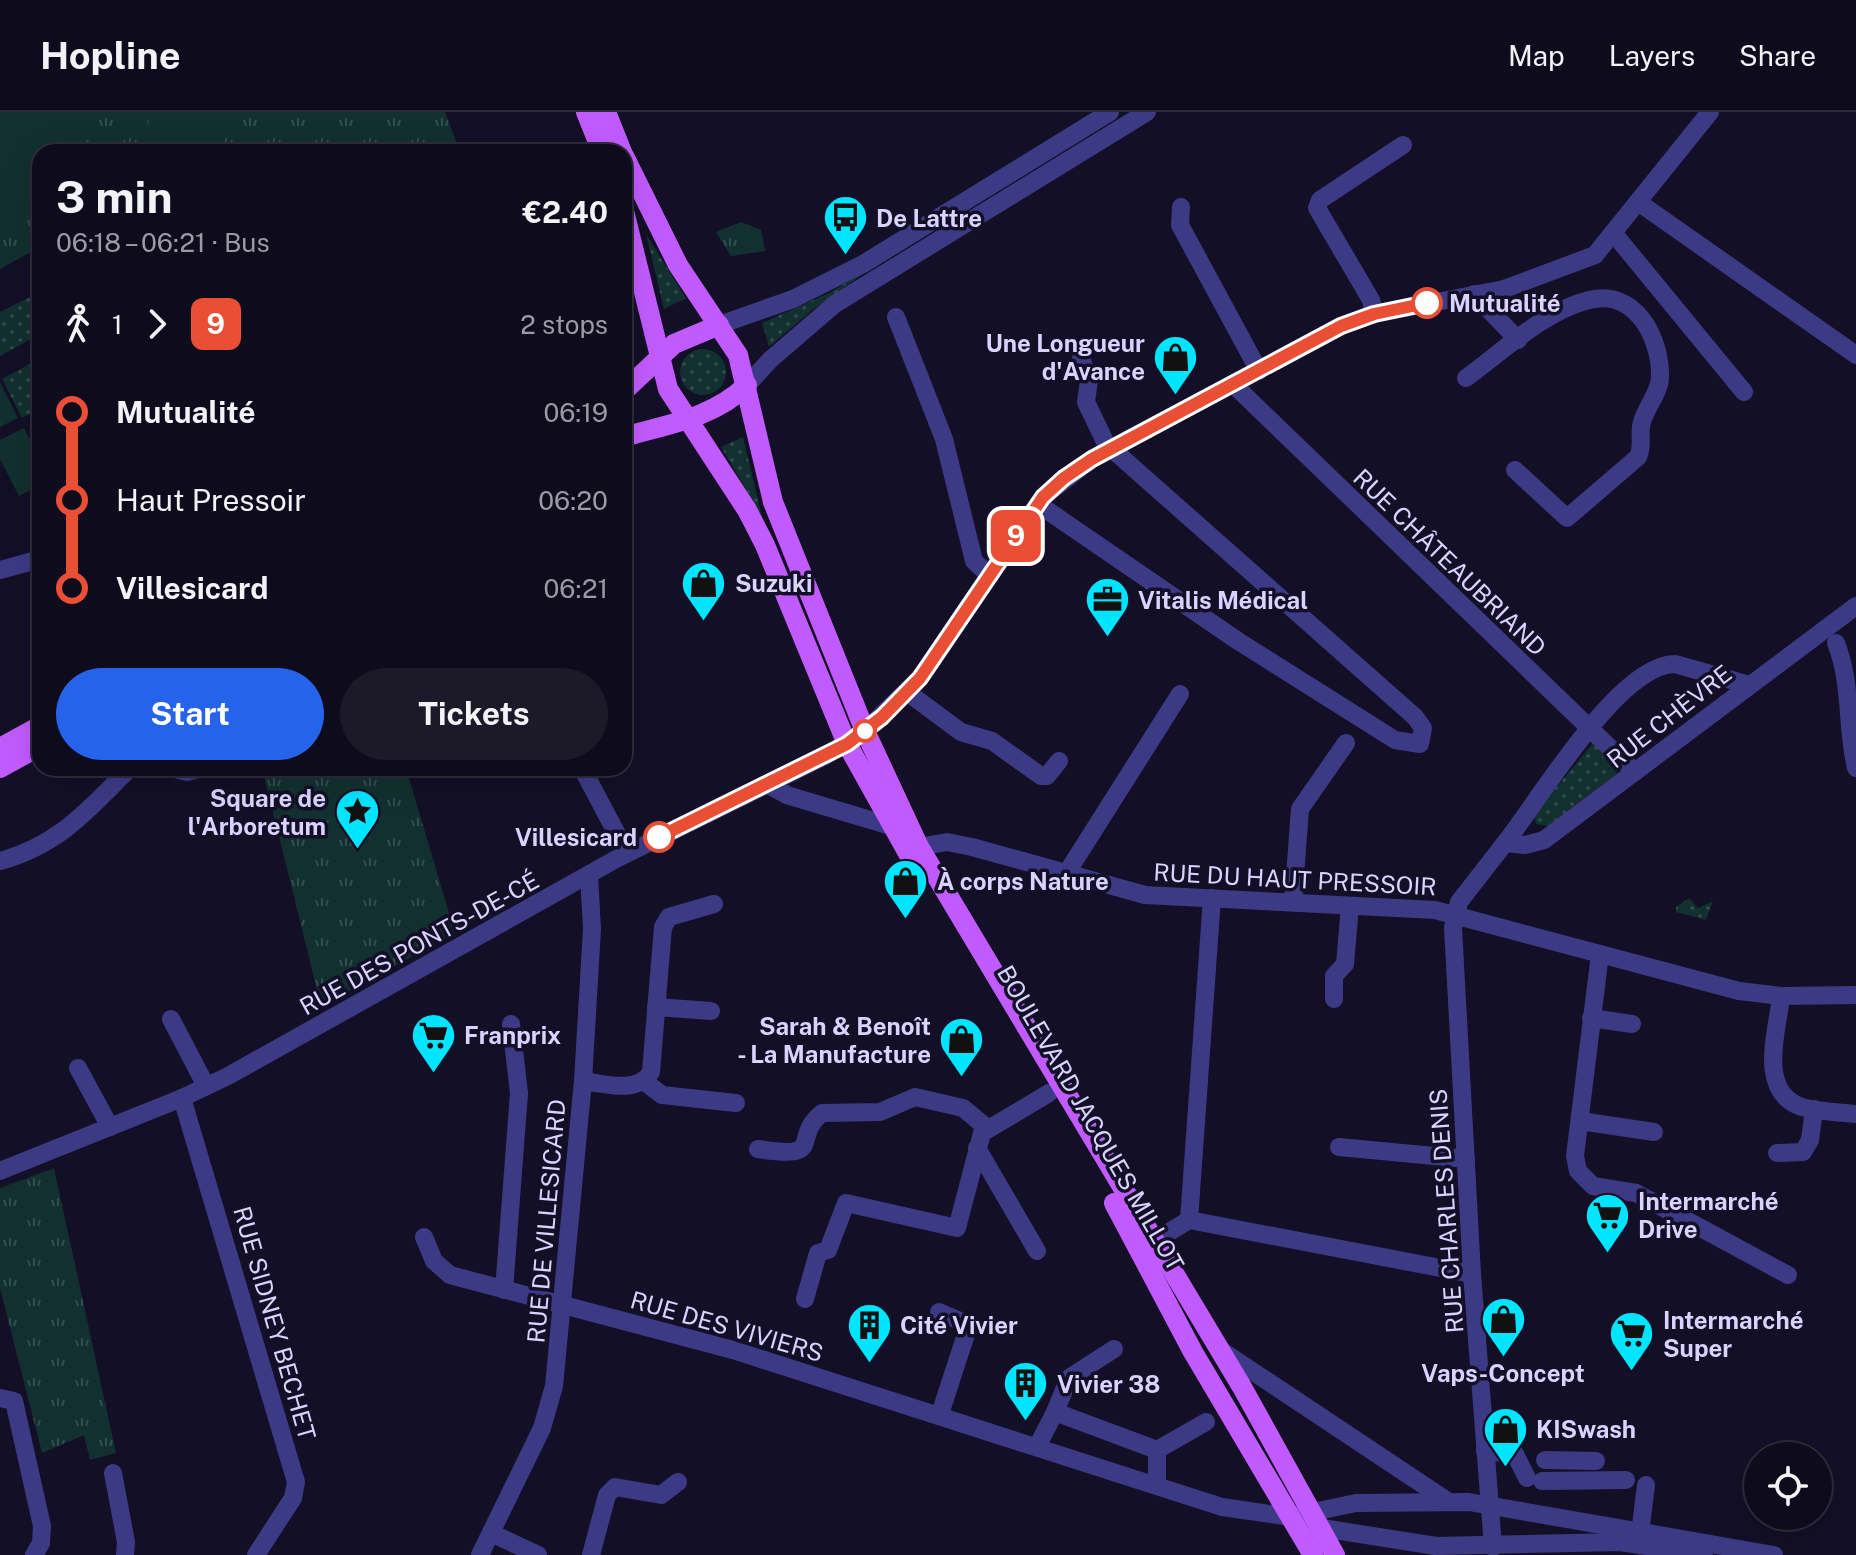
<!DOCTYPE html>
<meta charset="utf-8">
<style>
:root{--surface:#0e0b1c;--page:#1c1929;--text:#f1f3f6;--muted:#9b9ba3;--line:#2e2b3b;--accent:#2563eb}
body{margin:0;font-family:"Public Sans",sans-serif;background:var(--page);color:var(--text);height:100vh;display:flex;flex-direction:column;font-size:30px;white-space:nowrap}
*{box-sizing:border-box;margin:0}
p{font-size:26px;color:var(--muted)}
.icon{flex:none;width:44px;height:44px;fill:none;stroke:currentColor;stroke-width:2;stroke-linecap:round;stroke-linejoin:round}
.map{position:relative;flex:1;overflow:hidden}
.details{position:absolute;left:32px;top:32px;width:600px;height:632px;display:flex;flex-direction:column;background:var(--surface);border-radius:24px;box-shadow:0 8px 32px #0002,0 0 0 2px var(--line)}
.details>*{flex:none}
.badge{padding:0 16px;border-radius:12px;font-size:28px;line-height:52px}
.controls{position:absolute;left:1744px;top:1330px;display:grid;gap:16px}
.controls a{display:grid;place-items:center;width:88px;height:88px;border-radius:50%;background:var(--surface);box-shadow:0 8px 32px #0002,0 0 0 2px var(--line);font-size:40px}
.map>.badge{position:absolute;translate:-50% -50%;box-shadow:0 0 0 4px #fff}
.legs{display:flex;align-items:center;gap:12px;height:88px;padding:0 24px;font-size:26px}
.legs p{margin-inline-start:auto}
.head{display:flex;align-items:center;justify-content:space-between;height:136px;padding:0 24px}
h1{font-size:44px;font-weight:700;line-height:60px}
.action{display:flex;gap:16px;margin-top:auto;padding:16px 24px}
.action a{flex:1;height:92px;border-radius:48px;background:var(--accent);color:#fff;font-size:32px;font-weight:700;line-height:92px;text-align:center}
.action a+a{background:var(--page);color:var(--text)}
ul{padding:0 24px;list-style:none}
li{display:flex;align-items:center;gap:28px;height:88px;font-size:30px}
li i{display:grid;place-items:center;width:12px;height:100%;margin:0 10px;background:currentColor}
li i::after{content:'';width:20px;height:20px;margin:-10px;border:6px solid;border-radius:50%;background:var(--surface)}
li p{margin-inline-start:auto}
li:first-child i{background:linear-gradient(#0000 50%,currentColor 0)}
li:last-child i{background:linear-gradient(currentColor 50%,#0000 0)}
header{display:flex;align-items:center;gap:48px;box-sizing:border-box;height:112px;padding:0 40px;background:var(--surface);border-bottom:2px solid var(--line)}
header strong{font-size:38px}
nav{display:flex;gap:44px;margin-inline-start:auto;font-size:28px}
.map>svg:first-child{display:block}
.grass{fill:url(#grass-dots)}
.park{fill:url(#park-tufts)}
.garden{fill:#12302f}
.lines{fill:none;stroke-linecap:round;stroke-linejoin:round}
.minor{stroke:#3d3a85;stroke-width:18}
.major{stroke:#c25bff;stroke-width:20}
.line-1-casing{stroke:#fff;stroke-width:18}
.line-1{stroke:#e94f35;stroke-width:12}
.stop-1-dot{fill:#fff;stroke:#e94f35;stroke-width:4}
.labels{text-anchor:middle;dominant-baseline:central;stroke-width:7;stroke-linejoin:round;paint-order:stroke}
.poi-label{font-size:24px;font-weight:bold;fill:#d9d4ff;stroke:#130f26;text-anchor:start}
.stop-label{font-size:24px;font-weight:bold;fill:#d9d4ff;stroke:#130f26;text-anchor:start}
.street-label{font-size:24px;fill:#d9d4ff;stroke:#130f26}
</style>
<header>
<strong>Hopline</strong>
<nav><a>Map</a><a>Layers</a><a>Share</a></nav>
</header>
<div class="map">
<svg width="1856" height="1443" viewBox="0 0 1856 1443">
<defs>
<pattern id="grass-dots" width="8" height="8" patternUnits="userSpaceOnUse" patternTransform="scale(2)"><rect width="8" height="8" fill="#12302f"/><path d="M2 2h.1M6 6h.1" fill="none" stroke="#344d4e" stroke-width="1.8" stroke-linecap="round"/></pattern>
<pattern id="park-tufts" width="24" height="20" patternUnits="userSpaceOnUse" patternTransform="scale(2)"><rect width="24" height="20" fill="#12302f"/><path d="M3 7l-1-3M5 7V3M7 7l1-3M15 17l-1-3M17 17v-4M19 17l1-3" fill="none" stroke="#344d4e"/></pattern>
</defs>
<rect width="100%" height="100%" fill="#130f26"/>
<g class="grass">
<path d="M646,122l40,64 -22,11z"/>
<path d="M876,153l-65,46 -42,36 -7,-24 67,-30z"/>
<path d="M40,180v42l-40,22v-44z"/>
<circle cx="703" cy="260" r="23"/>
<path d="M30,252l10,20v25l-18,9 -20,-39z"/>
<path d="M743,325l19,80 -41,-70z"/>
<path d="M1593,631l26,25 -3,7 -68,51 -12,-2 -2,-8 5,-8z"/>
<path d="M1689,786l9,10 15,-7 -7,19 -30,-8v-5z"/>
</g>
<g class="park">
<path d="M0,0h445l15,40h-420v95l-40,22z"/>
<path d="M741,110l20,8 4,21 -34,5 -15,-24z"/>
<path d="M262,656h144l49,165 -134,73z"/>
<path d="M54,1056l62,285 -26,7 -6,-25 -42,18 -42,-165v-100z"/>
</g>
<g class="garden">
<path d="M0,0h24l2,8 68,-8 -15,40h-39v60l-40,8z"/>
<path d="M147,0h71l5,40h-70z"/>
<path d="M0,270l18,36 -18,9z"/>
<path d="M24,316l16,31v26l-21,11 -19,-37v-19z"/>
</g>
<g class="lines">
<g class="minor">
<path d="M1638,90l218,153"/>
<path d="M1181,95l-1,18 79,146"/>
<path d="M1615,123l129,157"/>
<path d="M1474,182l44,46"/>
<path d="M1374,202l-3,-14 -54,-92 3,-8 83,-55"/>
<path d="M896,205l48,122 30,122 16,15"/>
<path d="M719,213l74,-26 70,-35 247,-152"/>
<path d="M1081,246l8,22 -3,22 23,48"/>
<path d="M1466,266c36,-26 78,-67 123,-78 46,-12 72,38 71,77 0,15 -14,30 -18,45 -4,12 2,23 -4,35l-71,61 -52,-48"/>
<path d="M747,273l23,-25 65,-56 312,-192"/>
<path d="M1234,273l401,387"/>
<path d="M1038,392l200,137 157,99 25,4 3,-16 -8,-11 -303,-268"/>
<path d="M0,458l40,-11"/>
<path d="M1836,531c16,40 10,83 20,125"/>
<path d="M907,580l54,40 31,9 49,35h6l12,-15"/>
<path d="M171,656l16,4 14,-4"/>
<path d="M582,656l45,85"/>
<path d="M767,672l20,11 104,31"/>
<path d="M1505,731c35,-44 114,-179 170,-179l74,21"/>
<path d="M919,735l28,-5 25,5 173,48 290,15 304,81 42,5 75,-1"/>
<path d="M0,749c59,-16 88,-51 130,-93"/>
<path d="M1066,762l114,-180"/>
<path d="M1293,790l7,-93 46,-66"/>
<path d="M1600,842l-25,202 3,15 15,15 43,7 152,82"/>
<path d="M1781,884c-3,33 -24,93 18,110 17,6 39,6 57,8"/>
<path d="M1334,887v-23l11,-12 5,-58"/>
<path d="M656,895l55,4"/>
<path d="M1591,906l41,6"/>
<path d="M171,907l35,67"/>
<path d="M78,956l32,59"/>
<path d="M583,969c23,3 55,13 68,-9l12,-145 6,-10 45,-13"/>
<path d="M645,970l17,13 74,8"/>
<path d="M182,986l114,384 -3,16 -37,57"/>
<path d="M1580,1009l74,11"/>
<path d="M1339,1035l127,12"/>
<path d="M977,1036l60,103"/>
<path d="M758,1037c70,11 32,-11 64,-36l58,-1 35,-15 48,11 24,20"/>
<path d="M1777,1041l26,-1 7,-12 4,-31"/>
<path d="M0,1059l182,-73 46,-22 390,-218 209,-103 38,-24 55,-53 123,-181 49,-38 249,-133 33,-12 130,-25 91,-34 115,-143"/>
<path d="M1189,1108l283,54"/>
<path d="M424,1125l10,24 16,14 283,75 489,157 69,10 31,11 114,18 184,-4 84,13"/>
<path d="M1153,1130l36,-22 23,-322"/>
<path d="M504,1178l15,-197 -8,-69"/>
<path d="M805,1187l13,-46 10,-3 18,-47 111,25 25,-95 67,-40"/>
<path d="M939,1200l30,13 -29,89"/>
<path d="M1219,1237l230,153"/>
<path d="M0,1286l14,3 28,125 -1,17 -7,12"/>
<path d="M1055,1300l14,-34 45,-29"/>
<path d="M1038,1333l17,-33 102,38v35"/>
<path d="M1157,1338l49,-28"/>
<path d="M1485,1339l30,3 12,24"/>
<path d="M1545,1348l51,1"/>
<path d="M113,1361l13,69 -1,13"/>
<path d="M1542,1369l84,-1"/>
<path d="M1299,1403l57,-12 113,-1 305,53"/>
<path d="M491,1421l47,22"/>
<path d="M1639,1430l7,-57"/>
<path d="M1493,1435l-21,-273 -19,-346 6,-26 46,-59 20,2 19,-5 312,-234"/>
<path d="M480,1443l62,-127 12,-42 29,-305 9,-152 -3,-54"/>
<path d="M591,1443l16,-60 8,-8 46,8 17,-13"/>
</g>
<g class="major">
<path d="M586,0l16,40"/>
<path d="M606,0l16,40"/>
<path d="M624,44l54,109 60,90 35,147 92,229 54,116 323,540 93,168"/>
<path d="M624,99l44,178 79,121 18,35 82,199 66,118"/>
<path d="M624,279l50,-47 45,-19"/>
<path d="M624,325c44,-13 89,-19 123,-52"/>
<path d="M0,636l40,-22"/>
<path d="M0,656l40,-22"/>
<path d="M1114,1091l79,149 120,203"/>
</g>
</g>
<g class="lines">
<defs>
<path id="line-1" d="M659,725l188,-93 35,-27 38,-39 123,-181 21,-19 28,-19 249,-133 33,-12 53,-11"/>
</defs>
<use href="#line-1" class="line-1-casing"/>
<use href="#line-1" class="line-1"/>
</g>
<defs>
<symbol id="bus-pin" viewBox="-11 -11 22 30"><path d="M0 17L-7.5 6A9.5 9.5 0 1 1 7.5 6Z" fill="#00e5ff" stroke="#130f26"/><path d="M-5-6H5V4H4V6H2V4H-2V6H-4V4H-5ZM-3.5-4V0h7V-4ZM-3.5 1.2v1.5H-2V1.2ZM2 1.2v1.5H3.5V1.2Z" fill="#111"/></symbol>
<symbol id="shop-pin" viewBox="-11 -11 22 30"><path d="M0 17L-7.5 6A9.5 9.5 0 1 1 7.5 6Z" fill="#00e5ff" stroke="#130f26"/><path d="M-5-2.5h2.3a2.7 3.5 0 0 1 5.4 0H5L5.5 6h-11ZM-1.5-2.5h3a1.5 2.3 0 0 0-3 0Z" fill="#111"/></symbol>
<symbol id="office-pin" viewBox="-11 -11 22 30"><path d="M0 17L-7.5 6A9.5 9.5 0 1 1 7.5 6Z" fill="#00e5ff" stroke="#130f26"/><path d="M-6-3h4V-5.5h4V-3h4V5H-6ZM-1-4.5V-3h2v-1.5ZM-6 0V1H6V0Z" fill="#111"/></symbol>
<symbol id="sight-pin" viewBox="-11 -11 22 30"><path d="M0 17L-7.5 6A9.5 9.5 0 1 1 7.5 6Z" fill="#00e5ff" stroke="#130f26"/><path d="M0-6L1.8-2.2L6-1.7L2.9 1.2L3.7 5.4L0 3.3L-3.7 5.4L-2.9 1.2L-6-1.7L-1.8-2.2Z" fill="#111"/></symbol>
<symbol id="supermarket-pin" viewBox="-11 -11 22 30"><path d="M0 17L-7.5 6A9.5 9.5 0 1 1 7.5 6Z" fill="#00e5ff" stroke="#130f26"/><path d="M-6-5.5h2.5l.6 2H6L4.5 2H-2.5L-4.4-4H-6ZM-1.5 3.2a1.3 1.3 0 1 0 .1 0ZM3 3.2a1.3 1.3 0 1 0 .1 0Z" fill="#111"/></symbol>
<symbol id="building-pin" viewBox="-11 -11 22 30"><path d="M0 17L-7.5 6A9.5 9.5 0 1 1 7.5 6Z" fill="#00e5ff" stroke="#130f26"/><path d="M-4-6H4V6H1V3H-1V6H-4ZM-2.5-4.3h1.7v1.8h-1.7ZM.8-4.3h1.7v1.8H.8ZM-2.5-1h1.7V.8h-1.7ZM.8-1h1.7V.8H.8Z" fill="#111"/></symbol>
</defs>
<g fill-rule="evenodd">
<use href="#bus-pin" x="820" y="80" width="51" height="69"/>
<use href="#shop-pin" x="1150" y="220" width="51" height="69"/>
<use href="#shop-pin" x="678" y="446" width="51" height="69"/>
<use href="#office-pin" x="1082" y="462" width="51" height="69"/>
<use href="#sight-pin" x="332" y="674" width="51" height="69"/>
<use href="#shop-pin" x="880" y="744" width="51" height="69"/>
<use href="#supermarket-pin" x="408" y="898" width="51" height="69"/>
<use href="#shop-pin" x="936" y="902" width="51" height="69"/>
<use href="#supermarket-pin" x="1582" y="1078" width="51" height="69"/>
<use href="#shop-pin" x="1478" y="1182" width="51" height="69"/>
<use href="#building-pin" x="844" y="1188" width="51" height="69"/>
<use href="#supermarket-pin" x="1606" y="1196" width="51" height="69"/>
<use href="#building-pin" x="1000" y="1246" width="51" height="69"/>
<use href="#shop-pin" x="1480" y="1292" width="51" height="69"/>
</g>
<g class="stop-1-dot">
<circle cx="1427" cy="191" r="14"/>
<circle cx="865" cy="619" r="10"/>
<circle cx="659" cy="725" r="14"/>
</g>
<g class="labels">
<g class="poi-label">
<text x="876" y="106">De Lattre</text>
<text x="1145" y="231" text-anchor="end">Une Longueur<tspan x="1145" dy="28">d'Avance</tspan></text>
<text x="735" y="471">Suzuki</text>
<text x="1138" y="488">Vitalis Médical</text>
<text x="326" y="686" text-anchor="end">Square de<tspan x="326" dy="28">l'Arboretum</tspan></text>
<text x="937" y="769">À corps Nature</text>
<text x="931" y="914" text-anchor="end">Sarah &amp; Benoît<tspan x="931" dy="28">- La Manufacture</tspan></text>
<text x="464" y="923">Franprix</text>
<text x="1638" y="1089">Intermarché<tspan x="1638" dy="28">Drive</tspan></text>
<text x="1663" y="1208">Intermarché<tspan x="1663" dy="28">Super</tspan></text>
<text x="900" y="1213">Cité Vivier</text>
<text x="1503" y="1261" text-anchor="middle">Vaps-Concept</text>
<text x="1057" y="1272">Vivier 38</text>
<text x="1536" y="1317">KISwash</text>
</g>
<g class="stop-label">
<text x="1449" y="191">Mutualité</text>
<text x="637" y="725" text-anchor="end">Villesicard</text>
</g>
<g class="street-label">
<text transform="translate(1450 450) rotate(44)">RUE CHÂTEAUBRIAND</text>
<text transform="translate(1669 604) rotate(-38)">RUE CHÈVRE</text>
<text transform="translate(1295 767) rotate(3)">RUE DU HAUT PRESSOIR</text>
<text transform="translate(419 831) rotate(-29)">RUE DES PONTS-DE-CÉ</text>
<text transform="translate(1091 1006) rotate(60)">BOULEVARD JACQUES MILLOT</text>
<text transform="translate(1446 1099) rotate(-94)">RUE CHARLES DENIS</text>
<text transform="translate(546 1109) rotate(-85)">RUE DE VILLESICARD</text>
<text transform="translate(275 1211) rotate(74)">RUE SIDNEY BECHET</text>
<text transform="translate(727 1214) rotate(16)">RUE DES VIVIERS</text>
</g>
</g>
</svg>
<div class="controls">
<a><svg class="icon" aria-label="locate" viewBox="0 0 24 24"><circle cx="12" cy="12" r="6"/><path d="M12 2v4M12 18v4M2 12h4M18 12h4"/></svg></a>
</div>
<b class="badge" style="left:1016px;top:424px;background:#e94f35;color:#fff">9</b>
<section class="details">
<div class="head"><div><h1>3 min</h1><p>06:18 – 06:21 · Bus</p></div><b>€2.40</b></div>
<div class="legs"><svg class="icon" aria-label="walk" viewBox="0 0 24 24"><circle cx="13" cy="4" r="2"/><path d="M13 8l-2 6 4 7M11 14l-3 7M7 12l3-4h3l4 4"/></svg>1<svg class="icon" aria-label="forward" viewBox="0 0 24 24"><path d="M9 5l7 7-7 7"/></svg><b class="badge" style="background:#e94f35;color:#fff">9</b><p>2 stops</p></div>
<ul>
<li><i style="color:#e94f35"></i><b>Mutualité</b><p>06:19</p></li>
<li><i style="color:#e94f35"></i><span>Haut Pressoir</span><p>06:20</p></li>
<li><i style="color:#e94f35"></i><b>Villesicard</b><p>06:21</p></li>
</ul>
<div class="action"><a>Start</a><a>Tickets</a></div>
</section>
</div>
